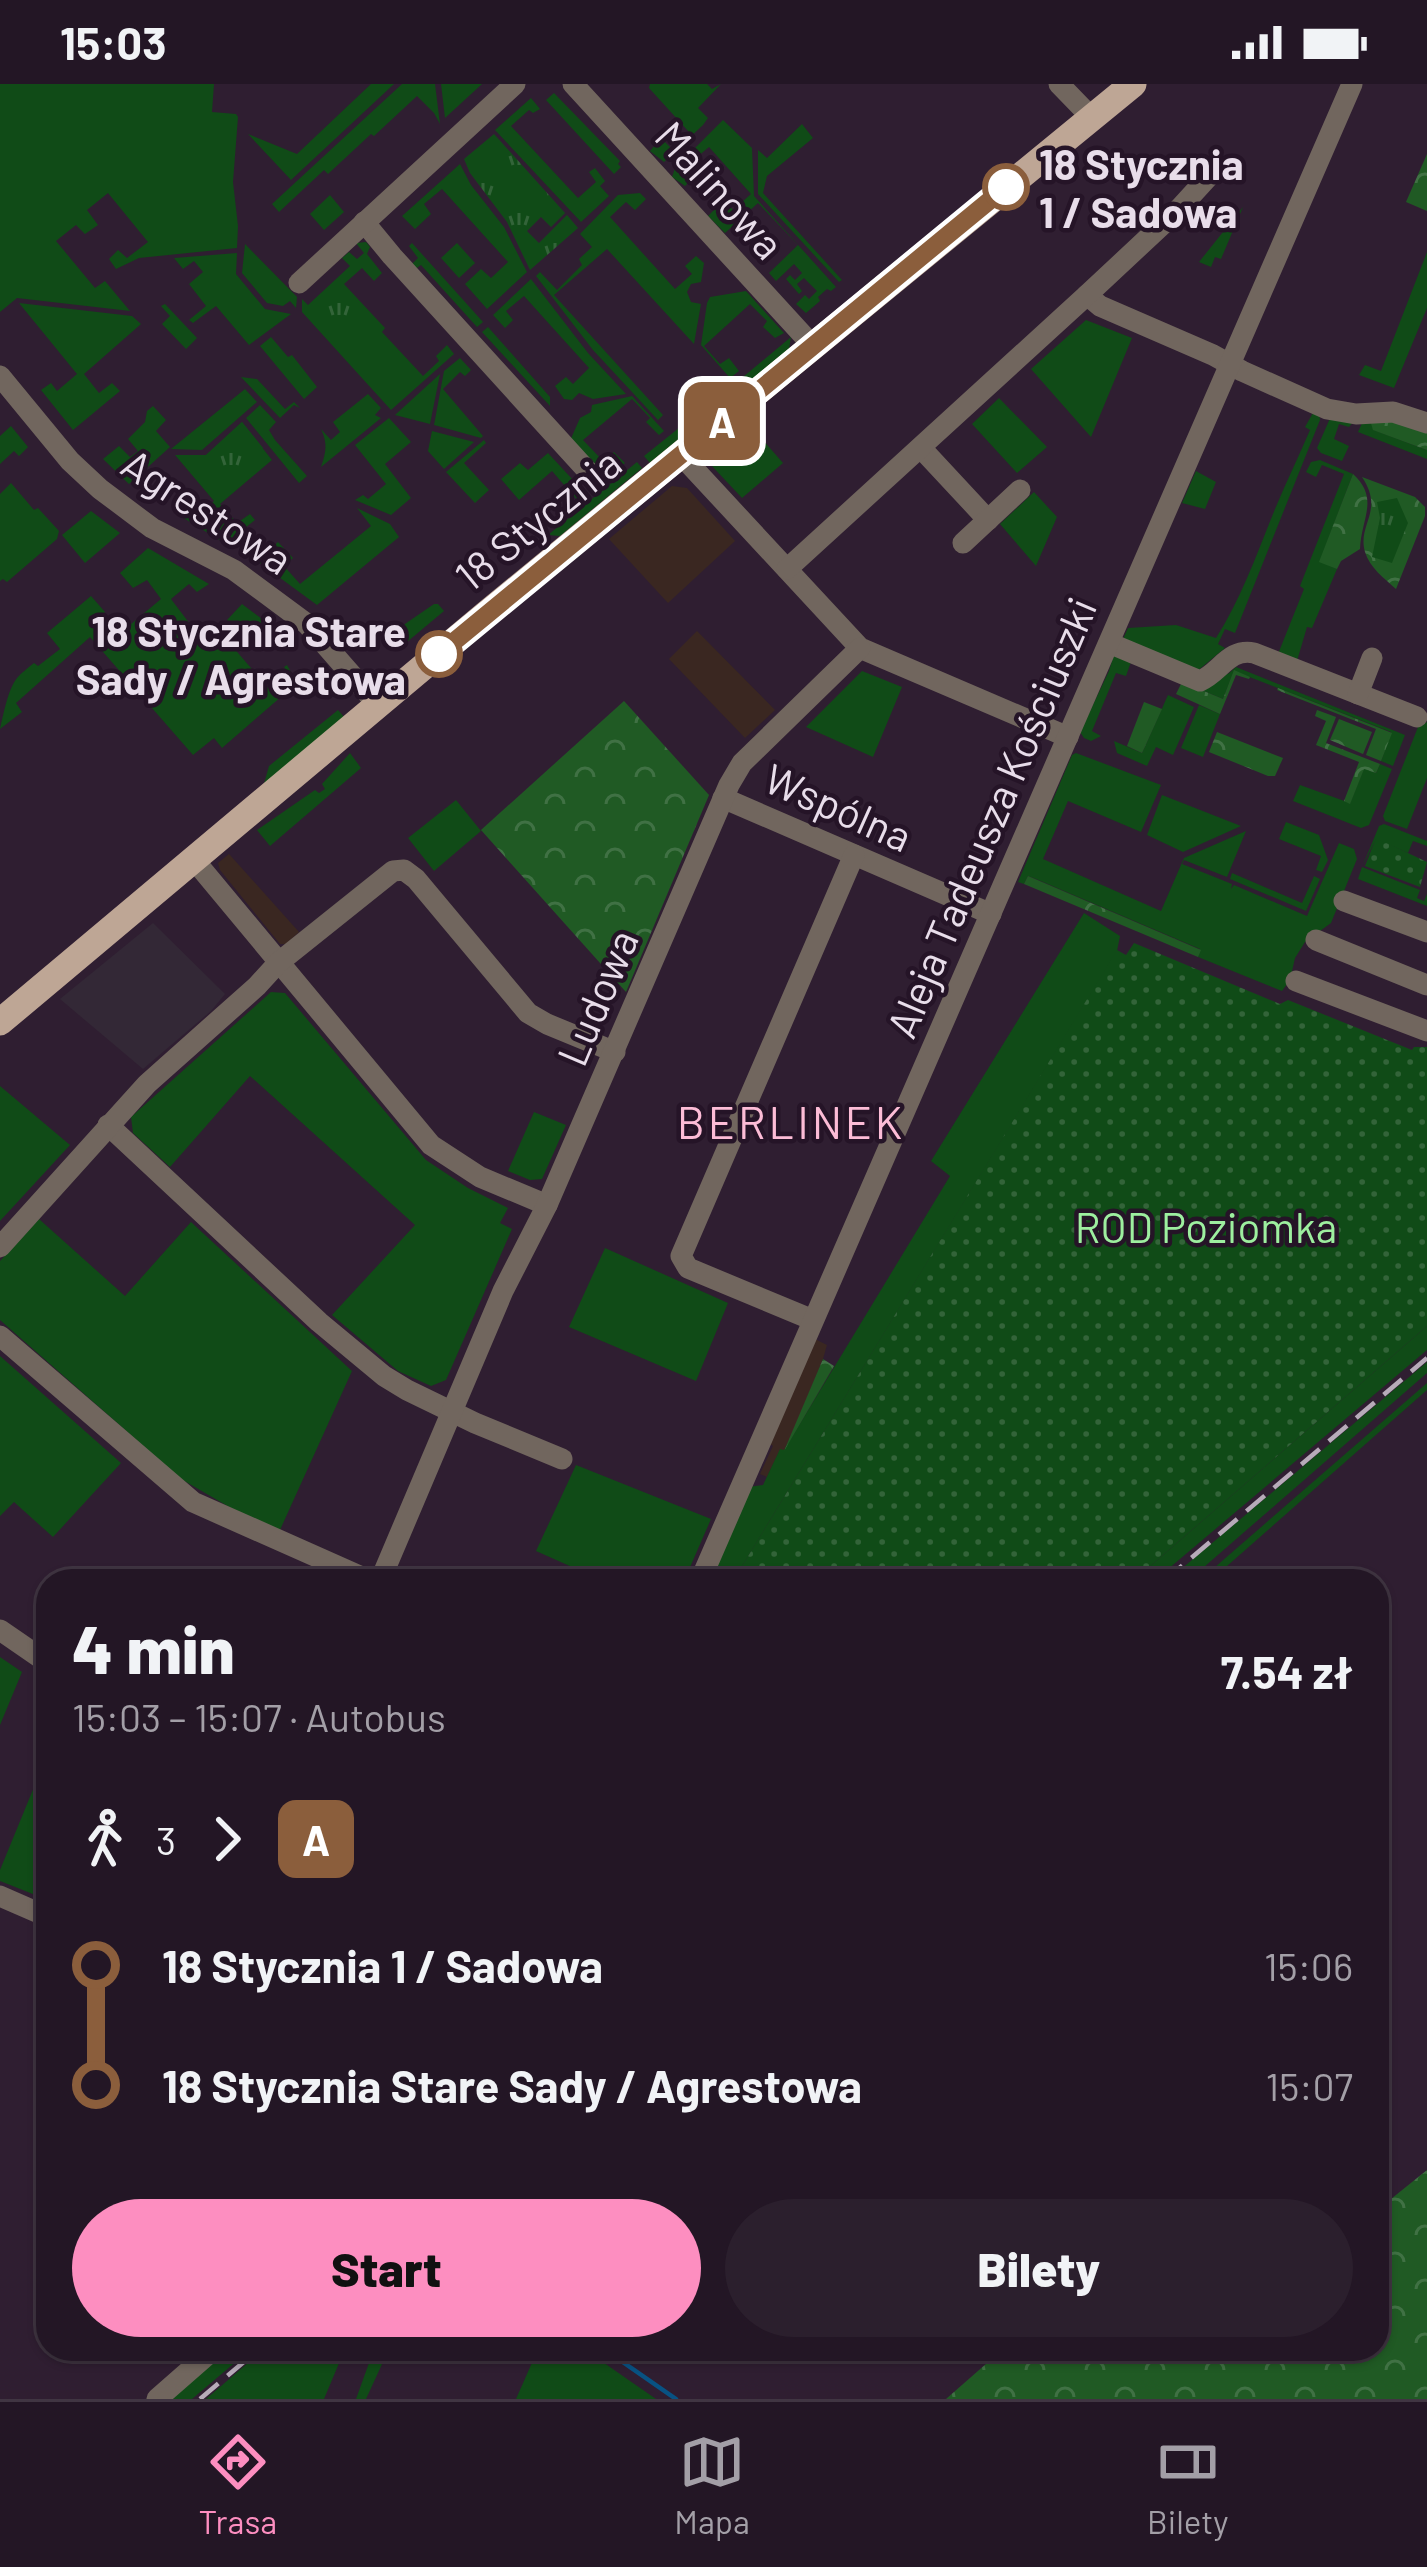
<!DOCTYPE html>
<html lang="pl">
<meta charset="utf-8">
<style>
:root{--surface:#231625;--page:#2b1f2d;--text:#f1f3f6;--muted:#a39fa7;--line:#403542;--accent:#fd8ec0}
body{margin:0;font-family:Barlow,sans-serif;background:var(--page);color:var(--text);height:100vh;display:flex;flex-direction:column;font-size:45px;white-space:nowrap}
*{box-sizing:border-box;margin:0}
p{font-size:39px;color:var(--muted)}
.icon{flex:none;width:66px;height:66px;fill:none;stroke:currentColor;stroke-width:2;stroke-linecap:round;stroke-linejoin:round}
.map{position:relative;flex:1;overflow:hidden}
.details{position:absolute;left:36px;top:1485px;width:1353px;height:792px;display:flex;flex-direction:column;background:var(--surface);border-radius:36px;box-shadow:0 3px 9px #0004,0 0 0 3px var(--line)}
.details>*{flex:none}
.badge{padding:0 24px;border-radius:18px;font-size:42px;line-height:78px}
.map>.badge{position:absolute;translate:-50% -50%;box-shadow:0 0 0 6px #fff}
.legs{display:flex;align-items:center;gap:18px;height:132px;padding:0 36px;font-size:39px}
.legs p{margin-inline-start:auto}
.headline{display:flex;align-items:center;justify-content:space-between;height:204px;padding:0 36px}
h1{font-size:66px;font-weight:800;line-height:90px}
.cta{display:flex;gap:24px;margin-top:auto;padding:24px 36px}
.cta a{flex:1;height:138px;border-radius:72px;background:var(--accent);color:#111;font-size:48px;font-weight:800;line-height:138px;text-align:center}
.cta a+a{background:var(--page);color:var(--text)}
ul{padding:0 36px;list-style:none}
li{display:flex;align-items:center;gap:42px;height:120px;font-size:45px}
li i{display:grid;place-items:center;width:18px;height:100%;margin:0 15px;background:currentColor}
li i::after{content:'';width:30px;height:30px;margin:-15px;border:9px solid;border-radius:50%;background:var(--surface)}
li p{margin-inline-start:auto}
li:first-child i{background:linear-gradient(#0000 50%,currentColor 0)}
li:last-child i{background:linear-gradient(currentColor 50%,#0000 0)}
.status{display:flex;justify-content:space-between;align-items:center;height:84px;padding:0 60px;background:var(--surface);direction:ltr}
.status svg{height:33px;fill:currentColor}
.dock{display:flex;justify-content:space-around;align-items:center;height:168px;border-top:3px solid var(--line);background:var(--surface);font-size:33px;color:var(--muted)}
.dock a{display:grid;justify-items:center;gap:6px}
.dock .active{color:var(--accent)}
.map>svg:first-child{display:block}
.commercial{fill:#332836}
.industrial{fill:#3a2721}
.grass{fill:#104b17}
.forest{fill:url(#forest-crowns)}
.park{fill:url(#park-tufts)}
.garden{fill:url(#garden-dots)}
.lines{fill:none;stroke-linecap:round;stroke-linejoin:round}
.stream{stroke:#085283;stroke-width:4.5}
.minor{stroke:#71665e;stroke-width:21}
.major{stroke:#bea695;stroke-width:27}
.rail{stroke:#b7abb9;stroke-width:4.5;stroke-dasharray:24 12;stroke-linecap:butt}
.line-1-casing{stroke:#fff;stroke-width:27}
.line-1{stroke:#8b5e3c;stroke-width:18}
.stop-1-dot{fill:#fff;stroke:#8b5e3c;stroke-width:6}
.labels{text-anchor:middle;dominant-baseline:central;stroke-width:9;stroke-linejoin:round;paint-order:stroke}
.stop-label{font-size:42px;font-weight:bold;fill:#e8ddea;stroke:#251427;text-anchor:start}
.street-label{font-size:42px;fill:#e8ddea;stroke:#251427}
.park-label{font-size:42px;fill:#9def9f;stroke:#251427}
.neighbourhood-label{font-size:45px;letter-spacing:3px;fill:#fcbcd6;stroke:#251427}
</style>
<div class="status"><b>15:03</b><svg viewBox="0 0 49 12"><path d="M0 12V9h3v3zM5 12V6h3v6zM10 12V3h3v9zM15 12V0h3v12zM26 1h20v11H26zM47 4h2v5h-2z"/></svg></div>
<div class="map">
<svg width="1427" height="2315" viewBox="0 0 1427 2315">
<defs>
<pattern id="forest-crowns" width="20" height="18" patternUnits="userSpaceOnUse" patternTransform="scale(3)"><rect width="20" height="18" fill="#205a24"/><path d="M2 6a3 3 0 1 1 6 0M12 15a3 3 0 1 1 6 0" fill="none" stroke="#407144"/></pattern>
<pattern id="park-tufts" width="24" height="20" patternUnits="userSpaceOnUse" patternTransform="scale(3)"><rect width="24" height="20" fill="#104b17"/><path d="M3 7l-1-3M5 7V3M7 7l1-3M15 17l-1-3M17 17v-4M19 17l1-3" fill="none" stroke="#336439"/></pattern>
<pattern id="garden-dots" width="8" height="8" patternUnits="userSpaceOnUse" patternTransform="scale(3)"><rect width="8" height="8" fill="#104b17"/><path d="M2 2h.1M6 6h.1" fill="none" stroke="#336439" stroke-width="1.8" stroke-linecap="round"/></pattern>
</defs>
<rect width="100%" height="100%" fill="#2f1e31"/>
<path class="commercial" d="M153,839l72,71 -14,17 -68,58 -83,-70z"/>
<g class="industrial">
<path d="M672,402l15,2 48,53 -67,62 -59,-64z"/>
<path d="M697,547l78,79 -30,28 -76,-79z"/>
<path d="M229,770l70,78 -13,12h-6l-60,-74 -2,-7z"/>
<path d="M813,1254l14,7 -4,14 -27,67 -12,25 -4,-1 -13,27 -7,-3 13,-28 -5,-4z"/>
</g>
<g class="grass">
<path d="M0,0h214l-2,28 24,2 2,3 -5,65 5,44 -1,22 -98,10 -23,11 -7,-10 9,-9 9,8 21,-16 -40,-49 -21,17 11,15 -13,9 -9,-9 -20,16 39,47 10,-7 25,30 -113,-13 -17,14z"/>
<path d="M371,0h23l-103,96 -43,-46 49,20z"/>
<path d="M402,0h33l5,40 -6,-11 -17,-17 -43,40 -3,-2 -43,40 -4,-4 -45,42 -7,-8z"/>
<path d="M441,0h41l-37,34z"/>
<path d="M650,0h57l5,5 9,-5 -23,24 10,10 -5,7 -39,37 -14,-11 11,-13 11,11 17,-17 -40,-44z"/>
<path d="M554,9l66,68 -2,3 3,3 -7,7 -68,-74z"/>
<path d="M531,14l9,11 -7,4 -4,-3 -18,16 67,72 18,-16 -7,-10 6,-4 10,13 -5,5 9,10 -28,26 -86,-92z"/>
<path d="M723,36l29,28 2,48 82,91 -5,4 -4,-2 -9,8 2,4 -14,12 -10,-9 9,-9 4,4 8,-8 -13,-13 -7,6 5,7 -3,3 -13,-15 4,-4 5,5 7,-7 -8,-9 -18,17 -7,-8 29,-28 -40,-42 -33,30 -17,-17 16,-16 9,10 18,-16 -42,-47 -19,16 8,10 -13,13 -13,-9 3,-9z"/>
<path d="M802,40l11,14 -46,38 -4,17 79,87 -3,2 -81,-88v-44l9,8z"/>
<path d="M460,80l11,21 33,42 23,45 -40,37 -22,-25 16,-15 10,9 17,-16 -66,-73 -18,15 7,10 -16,15 -13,-13z"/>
<path d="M640,109l6,6 -11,11 -9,-8 -16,15 65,72 17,-15 -7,-8 11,-10 8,7 -3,19 -10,2 -4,8 4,10 10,2 -7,40 -87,-95 -53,46 109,120 -5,5 -65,-70 -57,-74 4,-4 17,18 25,-25 -3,-6 13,-12 -12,-13 38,-39z"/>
<path d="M330,111l14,17 -20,18 -14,-16z"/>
<path d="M1243,123l-22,52 -6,-2 -4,10 -12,-5z"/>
<path d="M366,158l4,5 -3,7 15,19 -8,8 -12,-13 -18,16 41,44 -3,4 41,44 16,-15 -3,-5 11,-11 7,9 -63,56 -89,-98v-13l6,6 42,-39 -8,-8 7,-6 8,7 7,-6 -8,-10z"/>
<path d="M412,159l71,79 -6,5 -56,-62 -7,5 -4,-4 8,-8 -9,-12z"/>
<path d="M457,159l18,20 -16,15 -18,-20z"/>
<path d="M245,160l52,53 -1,11 -6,-7 -7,5 -16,-3 -25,-30z"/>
<path d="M1427,168v56l-33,80 -35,-13 6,-10 16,6z"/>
<path d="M237,169l-1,21 29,35 26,5 -42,31 -33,-39 -23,17 -4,-3 17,-14 -17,-22 14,-12 -9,-11 -11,8 -9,-11z"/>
<path d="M531,195l57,74 38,41 -33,5 -14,-6 -7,7 -8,-1 -9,-13 11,-9 7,7 16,-16 -65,-72 -18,15 7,9 -8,8 -12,-13z"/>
<path d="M746,207l38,42 -9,5 -12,-11 4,-6 -17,-17 -46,42 16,18 9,-6 10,13 -9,7 -29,-33 6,-42 3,-6z"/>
<path d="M19,219l113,13 9,8 -57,50 15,19 13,-10 8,8 -47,39 -32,-40 10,-7 6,8 20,-17z"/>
<path d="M165,220l32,34 -11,11 -24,-25 8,-8 -9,-10z"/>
<path d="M1086,236l46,18 -41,99 -60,-68z"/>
<path d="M488,243l62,70v9l-68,-74z"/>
<path d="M271,253l17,20 4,-2 25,32 -13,12 -44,-53z"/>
<path d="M791,253l-2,12 -50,41h-6l-2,-3z"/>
<path d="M460,274l11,12 -6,6 -5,-4 -17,17 40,47 -2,2 -47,-13 10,-54z"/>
<path d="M440,290l-10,50 -35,-9z"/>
<path d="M241,293l16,2 28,30 9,-7 6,6 -6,-3 -14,13z"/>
<path d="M245,305l12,13 -55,48 -31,-1z"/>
<path d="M368,310l13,14 -6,7 6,3 -60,49c5,-15 7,-23 0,-38l10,11 9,-8 -7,-10z"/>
<path d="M720,311l4,6 -1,2 -73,60 -6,-7z"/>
<path d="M632,312l32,35 -5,4 -13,-13 4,-4 -18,-19 -49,41 20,21 11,-9 11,11 -22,17 -34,-37 11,-25 11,-6 1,-7z"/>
<path d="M999,314l48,49 -30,26 -45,-49z"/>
<path d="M260,321l16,17 -7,8 6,10 32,36 -8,7 -53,-65z"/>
<path d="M153,322l13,14 -10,11 14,16 -41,37 -26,-25 16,-13 11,11 8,-6 -10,-12 17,-17 2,-11z"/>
<path d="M1314,327l5,2 1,7 -85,213 -10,-4 -7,15 7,4 -29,24 -73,-33 5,-11 48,-3 40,13c26,-41 41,-85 59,-129 11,-27 24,-53 35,-79l-5,-3z"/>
<path d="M1331,332l23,5 -5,6 -10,-3 -5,15 15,7 -7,15 -21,-8 -4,-5z"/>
<path d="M389,334l22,24 -26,22 26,34 -20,17 -36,-15 8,-5 5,4 18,-15 -31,-39z"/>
<path d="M1370,336l4,10 53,20v9l-69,-27 5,-11z"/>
<path d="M242,338l30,38 -52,44 17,19 13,-9 5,6 -24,19 -6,-3 -4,5 -39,-24 6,-4 6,5 20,-17 -39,-46h31z"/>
<path d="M747,338l36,41 -41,35 -31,-33v-12z"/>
<path d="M11,342l17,21 -9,9 -5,-5 -14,13v-28z"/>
<path d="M432,347l42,11 -30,27 -16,-18z"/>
<path d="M484,356l2,3 -22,20 25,27 -14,13 -29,-31z"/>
<path d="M548,369l39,42 -9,6 -26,-30 -33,29 -18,-21 19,-16 8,7z"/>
<path d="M1320,376l33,14 -33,87 17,8 -25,59 -5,-1 -10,34 -19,-7 26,-65 -4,-3 44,-112 -22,-9 -6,12 -10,-5 5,-10z"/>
<path d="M637,378l5,6 -82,68 -12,-1z"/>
<path d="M1196,387l20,11 -11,27 -23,-6z"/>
<path d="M11,399l23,27 4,-2 21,23 -2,8 -50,43 -4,-3 -3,2v-87z"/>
<path d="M1034,408l23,25 -21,49 -36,-42z"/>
<path d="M357,424l33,16 9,13 -82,68 -60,-44 21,-19 15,16 -9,8 16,18 71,-58z"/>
<path d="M91,427l29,22 -35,30 -23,-28z"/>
<path d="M148,464l61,36 -12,8 -8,-8 -18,15 19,25 5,-2 19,23 20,-16 -7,-9 15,-16 31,23 -14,10 -8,-9 -19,18 44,51 19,-14 -11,-16 3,-2 10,18 -75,65 -8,-10 -21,17 -103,-118 -74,66 6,9 -22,17c3,-13 8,-40 17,-51 5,-6 11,-10 17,-15l4,3 22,-17 -13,-16 44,-37 14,16 -10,10 17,18 49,-41 -14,-19 -14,8 -13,-15z"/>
<path d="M434,520h4l6,7 -37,31 -5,-6v-10z"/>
<path d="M1114,570l18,5 -6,17 -10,-3 -24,58 9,5 -10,5 -7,-3 -4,-6 29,-61z"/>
<path d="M1236,583l169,68 -12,31 -12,-5 10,-29 -157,-61 -11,28 -41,-17 43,-11 3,3z"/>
<path d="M862,587l40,16 -29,70 -67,-30z"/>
<path d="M1168,611l26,12 -21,48 -17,-8 -9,19 -30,-13 -3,-12 28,12z"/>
<path d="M1199,621l21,9 -17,43 -22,-9z"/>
<path d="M338,626l7,8 -82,69 6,-21z"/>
<path d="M1427,638v56l-20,51 -22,-8 -2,-5 35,-89z"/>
<path d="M350,669l11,15 -91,78 -13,-16 58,-40 4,3 6,-4 -3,-5z"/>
<path d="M1076,669l85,32 -20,47 -73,-31 -25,58 118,52 23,-53 62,-27 -19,46 -43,-17 -2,4 50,20 -1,5 3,-4 73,31 32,-73 15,6 3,10 -26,64 -26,19 -10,16 -5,22 -8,11 -84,-34 2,-8 -164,-70 -8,-3 -4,8 -6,-2 54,-127z"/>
<path d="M1380,680l12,5 -23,56 -8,3 -68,-27 7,-16 50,18 14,-35 12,5z"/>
<path d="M1162,711l79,31 -58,26 -36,-17z"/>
<path d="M456,716l25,31 -47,40 -26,-33z"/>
<path d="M1286,738l33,13 9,25 -6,12 -6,-2 5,-14 -42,-17z"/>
<path d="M1384,740l43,17v5l-14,-5 -5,12 -32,-14 -13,26 16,-39z"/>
<path d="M1362,783l58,23 -3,8 7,3 3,-7v12l-69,-27z"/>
<path d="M1232,789l70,30 12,-27 6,3 -14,32 -76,-32z"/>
<path d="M1084,829l36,23 -3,15 -384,630h-25l40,-94 15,-2 17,-36 4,1 166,-274 -19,-15z"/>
<path d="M271,908l14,1 141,167 42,28 40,20 -8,15 12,6 -66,151 -15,6 -33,-15 -66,-56 83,-90 -165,-149 -80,91 -37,-34 -2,-16z"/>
<path d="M0,1002l70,59 -70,76z"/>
<path d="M534,1028l32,13 -24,54 -12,1 -22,-9z"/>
<path d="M39,1135l86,77 66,-74 161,149 -72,159 -49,-22 -50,-29 -181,-159v-59z"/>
<path d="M605,1164l123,55 -32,78 -127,-54z"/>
<path d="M1427,1242v24l-273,231h-21z"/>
<path d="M0,1272l121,107 -68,74 -39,-35 -14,14z"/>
<path d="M1427,1278v11l-239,208h-21z"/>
<path d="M1427,1299v7l-217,191h-11z"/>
<path d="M576,1381l135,54 -27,62h-96l2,-6 -54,-24z"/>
<path d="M0,1573l22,15 -22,53z"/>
<path d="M48,1669v147l-48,-19v-11z"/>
<path d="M219,2265h32l-59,50h-29z"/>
<path d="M264,2265h81l-21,50h-118z"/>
<path d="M374,2265h15l-23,50h-10z"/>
<path d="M538,2265h46l72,50h-140z"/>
</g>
<g class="forest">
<path d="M1427,70v57l-21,-9z"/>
<path d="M1385,335l42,11v20l-54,-20 -3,-10z"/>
<path d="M1353,390c27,25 8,44 7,75l-19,12 -4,8 -18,-7z"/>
<path d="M1362,393l53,20 10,10v9l-29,73c-12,-11 -26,-21 -31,-37 -8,-28 20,-41 -3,-75z"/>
<path d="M1234,586l16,7 -1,2 -13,-4 -16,39 -44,-20 6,-12 41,17z"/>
<path d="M1278,604l114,45 -11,28 -15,-6 10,-26 -99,-39z"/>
<path d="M624,617l85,94 -83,197 -145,-162z"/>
<path d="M1144,618l18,7 -20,44 -15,-7z"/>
<path d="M1317,626l19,7 -10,26 54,21 -4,9 -12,-4 -14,35 -6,-3 15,-39 -43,-17 10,-24 -11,-5z"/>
<path d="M1339,635l33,13 -9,22 -33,-14z"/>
<path d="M1217,648l66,26 -8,18h-7l-59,-24z"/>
<path d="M1028,792l173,74 -3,7 -174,-73z"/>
<path d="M823,1275l11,7 -50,85z"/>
<path d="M1427,2086v229h-481l57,-50h374v-143l14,-7z"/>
</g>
<g class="park">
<path d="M494,50l71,79 -14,14 -10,-10 -14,14 12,12 28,-28 11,13 -48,42 -23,-48 -37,-49 -6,-14z"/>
<path d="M339,209l31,34 -23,21 -31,-35z"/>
<path d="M242,338l21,26 -39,34 -18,-27z"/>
<path d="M1397,414l11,25 -16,40 -20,-6 8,-39 -3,-16z"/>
</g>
<g class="garden">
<path d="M1376,754l51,24 -7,25 -55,-21z"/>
<path d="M1134,859l146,61 8,-4 124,50 2,-3h13v279l-294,255h-400l384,-631 9,5z"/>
</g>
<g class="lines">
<path class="stream" d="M604,2265l72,50"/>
<g class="minor">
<path d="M573,0l240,262"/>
<path d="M1059,0l32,33"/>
<path d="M364,138l28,34 201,221"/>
<path d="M299,199l216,-199"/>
<path d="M1087,211l13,11 113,49 29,16 85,38 29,5 37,-2 34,11"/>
<path d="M0,292l70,85 30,28 52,39 82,42 73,54 71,81"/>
<path d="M921,364l67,72"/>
<path d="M681,371l179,193 208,89"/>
<path d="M963,459l57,-53"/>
<path d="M787,485l300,-274 91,-85 32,-35"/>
<path d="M1109,559l91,38c21,-9 28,-33 54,-28l163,64"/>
<path d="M1358,610l14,-36"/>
<path d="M723,714l268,116"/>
<path d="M195,777l236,284 49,32 67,28"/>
<path d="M1344,817l83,31"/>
<path d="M1316,856l111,45"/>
<path d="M1296,897l131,50"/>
<path d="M108,1041l211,197 65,54 23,14 68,33 87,36"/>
<path d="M0,1163l147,-163 110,-98 21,-23 115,-92 11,-1 12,9 112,134 19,11 68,28"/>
<path d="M813,1236l-125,-52 -7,-12 173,-401"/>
<path d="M0,1252l193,166 178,79"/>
<path d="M380,1497l123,-290 44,-86 182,-420 13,-22 118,-115"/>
<path d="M700,1497l652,-1497"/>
<path d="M0,1546l48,33"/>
<path d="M0,1812l48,21"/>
<path d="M157,2315l57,-50"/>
</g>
<path class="major" d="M0,938l485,-407 648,-531"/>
<g class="rail">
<path d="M1164,1497l263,-223"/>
<path d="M200,2315l59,-50"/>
</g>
</g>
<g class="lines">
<defs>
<path id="line-1" d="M439,570l567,-467"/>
</defs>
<use href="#line-1" class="line-1-casing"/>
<use href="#line-1" class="line-1"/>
</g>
<g class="stop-1-dot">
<circle cx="1006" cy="103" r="21"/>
<circle cx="439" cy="570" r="21"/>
</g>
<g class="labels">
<g class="stop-label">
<text x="1039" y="79">18 Stycznia<tspan x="1039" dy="48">1 / Sadowa</tspan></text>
<text x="406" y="546" text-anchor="end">18 Stycznia Stare<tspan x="406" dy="48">Sady / Agrestowa</tspan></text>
</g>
<g class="street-label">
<text transform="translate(721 105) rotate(48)">Malinowa</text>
<text transform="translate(208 426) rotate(33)">Agrestowa</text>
<text transform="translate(537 434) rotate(-39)">18 Stycznia</text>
<text transform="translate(839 722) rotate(24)">Wspólna</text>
<text transform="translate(990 733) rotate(-67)">Aleja Tadeusza Kościuszki</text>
<text transform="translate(596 913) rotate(-67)">Ludowa</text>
</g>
<g class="park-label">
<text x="1206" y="1142">ROD Poziomka</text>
</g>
<g class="neighbourhood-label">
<text x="791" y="1037">BERLINEK</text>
</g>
</g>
</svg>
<b class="badge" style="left:722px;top:337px;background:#8b5e3c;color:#fff">A</b>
<section class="details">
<div class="headline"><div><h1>4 min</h1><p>15:03 – 15:07 · Autobus</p></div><b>7.54 zł</b></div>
<div class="legs"><svg class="icon" aria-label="walk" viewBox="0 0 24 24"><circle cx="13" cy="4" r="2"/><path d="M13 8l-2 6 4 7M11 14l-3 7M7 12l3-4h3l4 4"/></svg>3<svg class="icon" aria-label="forward" viewBox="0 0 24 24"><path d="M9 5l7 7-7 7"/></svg><b class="badge" style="background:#8b5e3c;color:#fff">A</b></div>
<ul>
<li><i style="color:#8b5e3c"></i><b>18 Stycznia 1 / Sadowa</b><p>15:06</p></li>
<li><i style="color:#8b5e3c"></i><b>18 Stycznia Stare Sady / Agrestowa</b><p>15:07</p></li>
</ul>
<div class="cta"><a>Start</a><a>Bilety</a></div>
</section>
</div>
<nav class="dock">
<a class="active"><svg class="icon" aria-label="directions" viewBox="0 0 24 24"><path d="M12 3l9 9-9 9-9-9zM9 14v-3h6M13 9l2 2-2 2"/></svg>Trasa</a>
<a><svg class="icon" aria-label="map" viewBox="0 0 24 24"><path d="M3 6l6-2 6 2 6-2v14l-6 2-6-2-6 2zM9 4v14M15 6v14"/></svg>Mapa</a>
<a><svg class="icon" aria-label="tickets" viewBox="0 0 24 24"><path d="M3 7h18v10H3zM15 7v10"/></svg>Bilety</a>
</nav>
